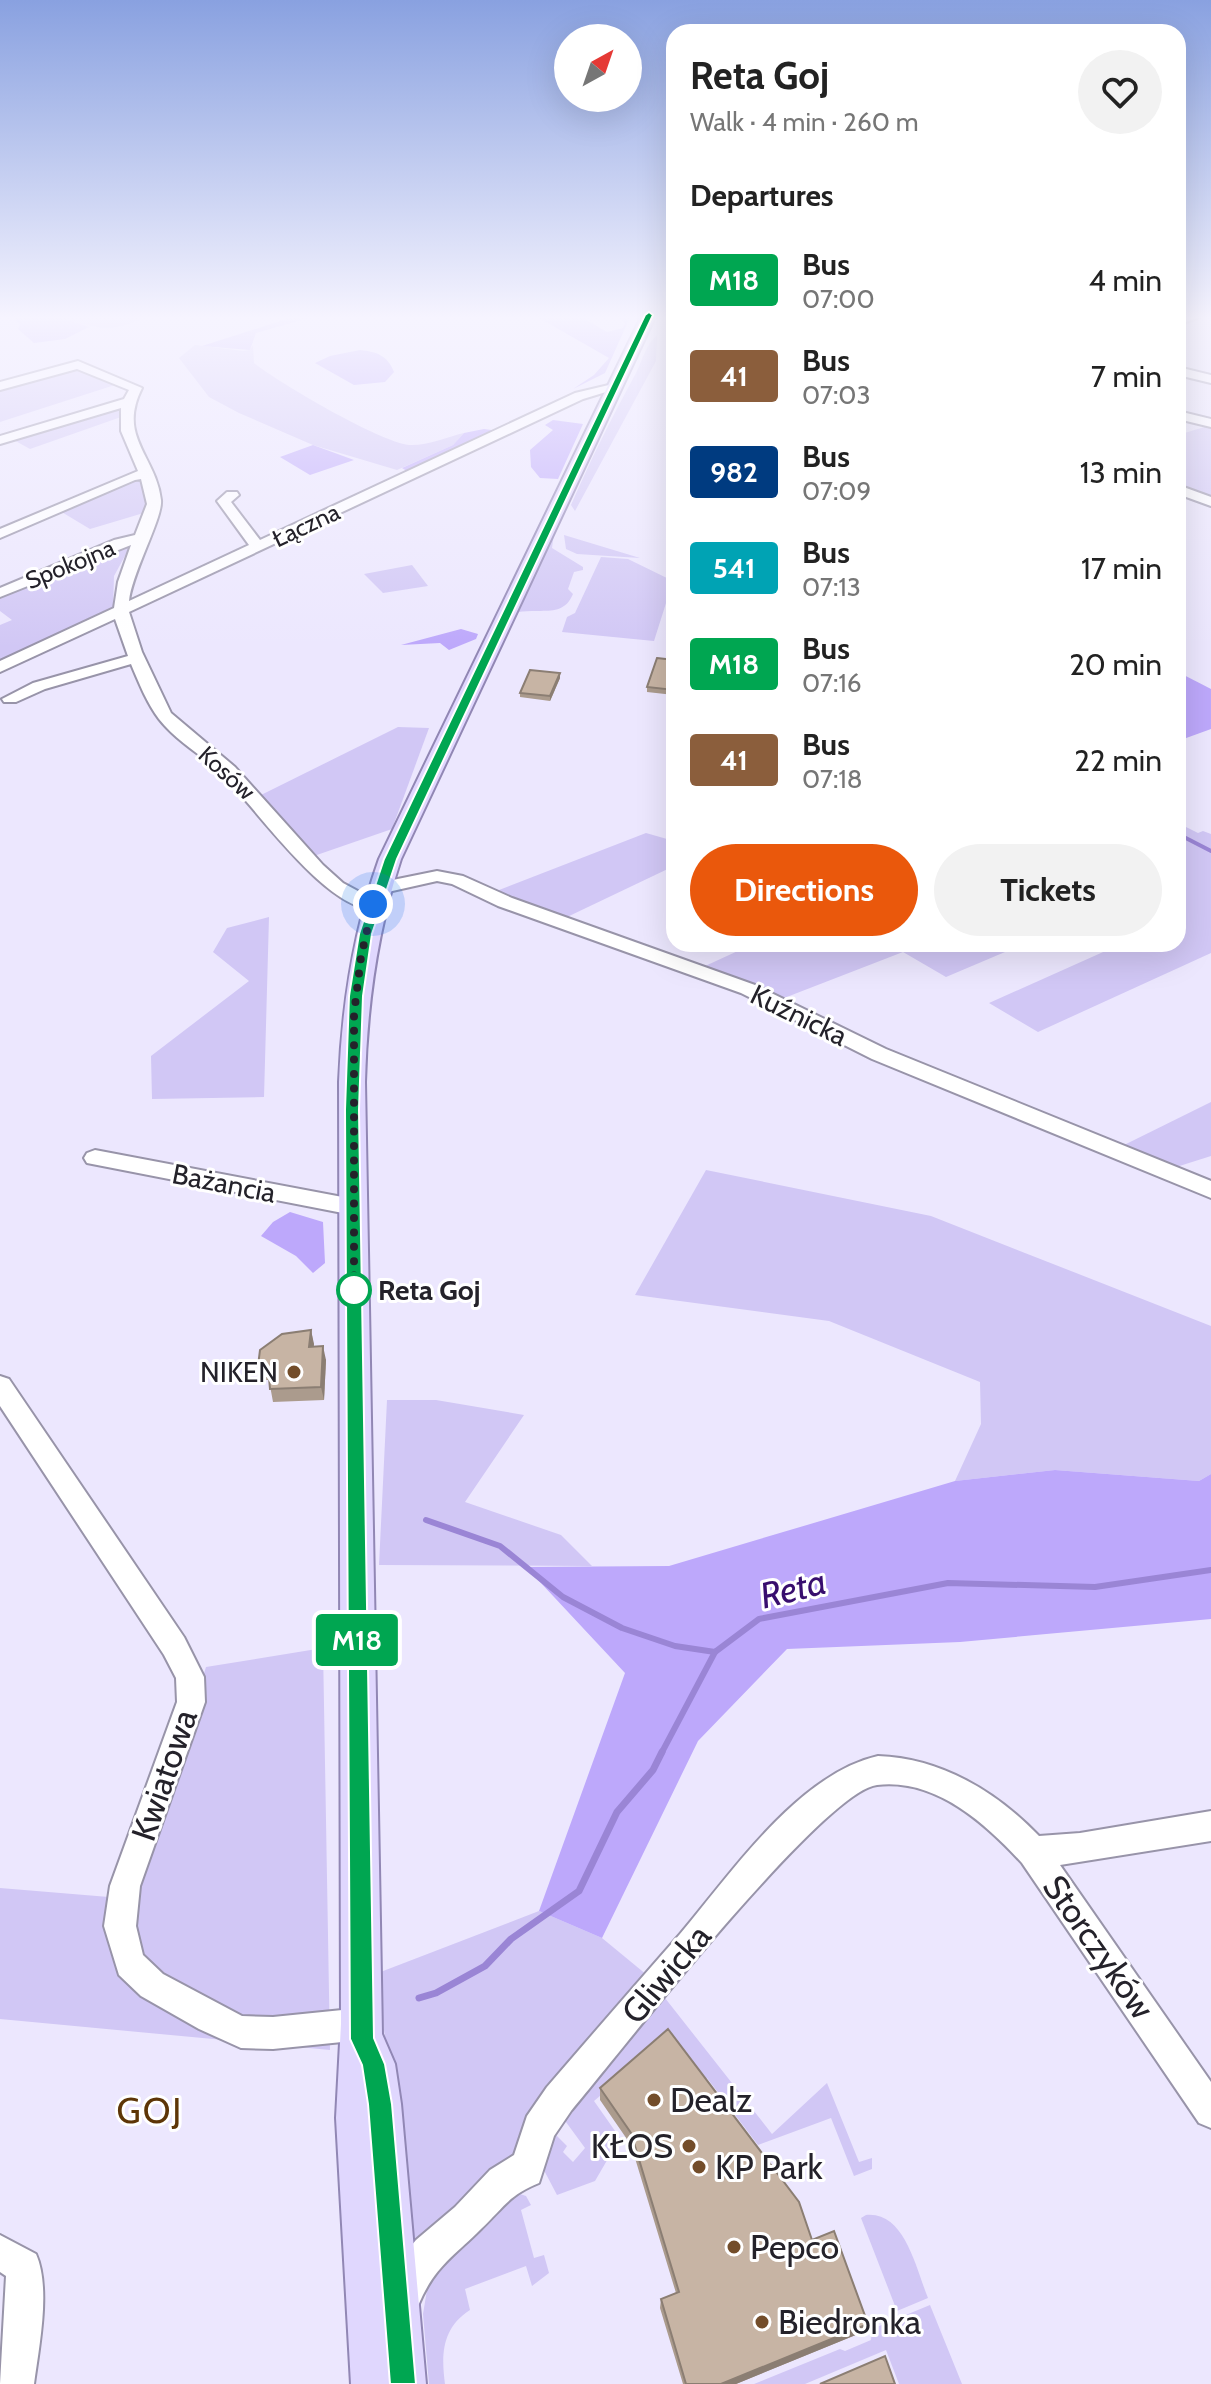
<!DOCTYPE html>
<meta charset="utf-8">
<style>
:root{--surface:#fff;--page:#f2f2f2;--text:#222;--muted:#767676;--accent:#ea580c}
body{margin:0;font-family:Cabin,sans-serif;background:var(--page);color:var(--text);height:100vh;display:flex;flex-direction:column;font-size:30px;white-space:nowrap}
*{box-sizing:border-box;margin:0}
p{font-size:26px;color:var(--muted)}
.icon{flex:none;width:44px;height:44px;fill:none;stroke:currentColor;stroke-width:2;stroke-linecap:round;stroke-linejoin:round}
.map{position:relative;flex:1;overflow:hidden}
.drawer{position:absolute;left:666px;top:24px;width:520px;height:928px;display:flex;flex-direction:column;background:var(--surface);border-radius:24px;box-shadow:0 8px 32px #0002}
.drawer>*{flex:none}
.badge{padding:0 16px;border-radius:6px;font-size:28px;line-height:52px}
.needle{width:52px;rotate:40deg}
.controls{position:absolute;left:554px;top:24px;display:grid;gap:16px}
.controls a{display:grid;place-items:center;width:88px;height:88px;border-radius:50%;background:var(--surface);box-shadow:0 8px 32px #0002;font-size:40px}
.you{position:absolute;width:40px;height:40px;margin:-20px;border:6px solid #fff;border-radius:50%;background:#1a73e8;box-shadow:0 0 0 12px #1a73e833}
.map>.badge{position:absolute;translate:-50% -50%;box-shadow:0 0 0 4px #fff}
h2{padding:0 24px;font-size:30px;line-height:72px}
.round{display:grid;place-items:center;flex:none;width:84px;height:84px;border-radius:42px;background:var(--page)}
.head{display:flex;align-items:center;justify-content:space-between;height:136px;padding:0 24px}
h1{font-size:38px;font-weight:700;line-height:60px}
.cta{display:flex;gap:16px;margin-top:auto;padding:16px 24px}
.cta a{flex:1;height:92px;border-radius:48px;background:var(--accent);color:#fff;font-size:32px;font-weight:700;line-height:92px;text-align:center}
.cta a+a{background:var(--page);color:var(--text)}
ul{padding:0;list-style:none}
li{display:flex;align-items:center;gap:24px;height:96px;padding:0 24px}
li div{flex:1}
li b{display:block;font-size:30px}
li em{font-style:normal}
li .badge{min-width:88px;font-weight:700;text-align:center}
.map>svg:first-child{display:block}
.green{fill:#d1c7f5}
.forest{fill:#bda8fb}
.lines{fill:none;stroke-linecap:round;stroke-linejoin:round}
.stream-far2{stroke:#9a85d5;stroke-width:4}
.stream-far1{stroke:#9a85d5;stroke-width:6}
.stream{stroke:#9a85d5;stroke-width:7}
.minor-casing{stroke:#9894a9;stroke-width:4}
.major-casing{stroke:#9187b4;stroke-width:4}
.minor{fill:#fff;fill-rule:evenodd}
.major{fill:#e0d7fe;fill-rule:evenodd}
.wall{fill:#ab9b8d}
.shaded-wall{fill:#8b7e73}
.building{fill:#c7b4a4;stroke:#8b7e73;stroke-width:2}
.line{fill:#00a651;stroke:#fff;stroke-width:2}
.walk{stroke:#24222a;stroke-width:8;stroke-dasharray:0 14.4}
.stop-dot{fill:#fff;stroke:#00a651;stroke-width:4}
.poi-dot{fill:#734d2a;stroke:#fff;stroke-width:3}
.labels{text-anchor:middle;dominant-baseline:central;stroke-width:6;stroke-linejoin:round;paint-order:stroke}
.far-street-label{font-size:24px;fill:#24222a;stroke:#fff}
.street-label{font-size:28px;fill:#24222a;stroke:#fff}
.stop-label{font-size:28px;font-weight:bold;fill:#24222a;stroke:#fff;text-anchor:start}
.poi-label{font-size:28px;fill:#24222a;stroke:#fff;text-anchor:end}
.near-street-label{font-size:34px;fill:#24222a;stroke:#fff}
.near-poi-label{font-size:34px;fill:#24222a;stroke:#fff;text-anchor:start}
.near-water-label{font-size:36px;font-style:italic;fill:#380e6e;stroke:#fff}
.near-neighbourhood-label{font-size:36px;letter-spacing:2px;fill:#5d3507;stroke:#fff}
</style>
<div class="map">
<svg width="1211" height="2384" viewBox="0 0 1211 2384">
<rect width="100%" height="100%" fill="#ece7fe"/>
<g class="green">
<path d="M54,315h91c-29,22 -59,11 -91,0z"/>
<path d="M657,335l-1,26 -81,150 -4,-6c20,-46 41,-88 65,-132 7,-14 9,-27 21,-38z"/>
<path d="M195,345l48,6 7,-1 3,-5 1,18c25,20 126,79 155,82 18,1 38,-8 55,-12l-11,12 -56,25 -84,-25 -74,-32 -30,-16 -30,-39z"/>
<path d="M81,367l40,16 -121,39v-34z"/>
<path d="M122,404l-1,13 -91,32 -18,-10z"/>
<path d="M1211,425v72l-33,-13v-49z"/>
<path d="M141,478l11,27 -5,7 -57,17 -30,-18z"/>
<path d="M555,527l-3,21 31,19v3l-9,2 -6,17 5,5c-10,24 -31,14 -55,18z"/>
<path d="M564,535l76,23 -63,-4 -11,-5z"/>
<path d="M132,543l-18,33 -1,34 -113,52v-37l12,-5 -12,-9v-15z"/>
<path d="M601,557l27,2 45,22 -19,60 -92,-9 5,-15 8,-4z"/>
<path d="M412,565l16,21 -45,7 -19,-19z"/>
<path d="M398,727l31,1 -37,101 -81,28 -55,-55 5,-7z"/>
<path d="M1178,823l20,10 5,-2 8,3v119l-173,79 -49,-29 132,-59h57z"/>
<path d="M646,833l28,8v25l-109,52 -71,-26z"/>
<path d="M269,917l-5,180 -112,2 -1,-43 98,-75 -36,-29 14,-24z"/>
<path d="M753,944h271l-78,33 -43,-25 -124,48 -76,-33z"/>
<path d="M1211,1102v54l-41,13 -52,-21z"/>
<path d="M706,1170l225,46 280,110v148l-12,7 -144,-11 -100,11 26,-57 -1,-42 -151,-61 -194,-26z"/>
<path d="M387,1400h49l88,15 -59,87 96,33 31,31 -213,-1z"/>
<path d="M323,1648l7,402 -330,-31v-131l133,11 73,-232z"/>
<path d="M539,1911l63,27 51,42 -132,171 -100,93 -16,-17 -27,-254z"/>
<path d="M661,1988l4,10 107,136 55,-51 32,79 13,-4v11l-18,7 -23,-58 -73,27 -51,-67 -6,5 -34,-44 -73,62 26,37 -25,43 -38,14 -21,-40 12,-21 8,1 11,11 -4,6 10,10 12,-14 -22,-30z"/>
<path d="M520,2194l6,2 5,9 -10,5 13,48 10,-3 5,18 -17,13 -6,-20 -61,23 5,21c-28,18 -29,44 -25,74h-16l-6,-70 4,-24 6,-14 17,-19 28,-23 34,-37z"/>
<path d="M866,2215c39,-4 50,54 62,83l-31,13 -36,-93z"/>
<path d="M930,2305l32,79h-63l-13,-34 -81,34h-51l86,-35 5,2 26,-11 1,-11z"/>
</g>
<g class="forest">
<path d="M17,315h37l35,12 -24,12 -31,4 -16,-14 2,-4 -7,-9z"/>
<path d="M299,315h20l-63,18 -6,17 -48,-4z"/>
<path d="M534,315h44l29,17 16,-4 2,-5 -7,-8h13l-26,58 -32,16 21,-14 15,-17z"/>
<path d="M360,350c17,2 27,5 34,22l-9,10 -31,3 -39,-22 15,-7z"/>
<path d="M553,420l30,4 -25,55 -18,-1 -9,-11 -1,-17 23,-20 -8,-5z"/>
<path d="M484,429l15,2 -89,42 -8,-5 51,-23 11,-12z"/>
<path d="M313,445l41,15 -44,15 -30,-18z"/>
<path d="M461,629l17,5 -2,5 -27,11 -9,-7 -39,2z"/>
<path d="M1178,672l33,17v40l-33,12z"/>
<path d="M290,1212l33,10 2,41 -12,10 -17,-17 -35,-20 12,-14z"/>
<path d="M1055,1470l144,11 12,-7v145l-251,23 -173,7 -89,92 -96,197 -63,-27 86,-238 -99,-106 143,-1 286,-85z"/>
</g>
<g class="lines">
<path class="stream-far2" d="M1178,834l33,17"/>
<g class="stream-far1">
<path d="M426,1520l74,26 63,51 59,31 53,18 40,6 44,-33 189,-36 147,4 116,-17"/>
<path d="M661,1754l54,-102"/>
</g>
<path class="stream" d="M419,1998l17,-5 49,-27 26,-27 68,-48 38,-79 36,-42 9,-18"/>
<defs>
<g id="minor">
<path d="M1189,315h16l-27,10v-7z"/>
<path d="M78,361l64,27c-25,49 14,68 19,112 2,18 -29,72 -32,101l120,-56 -32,-44 10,-9h10l2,3 -8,7 29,38 315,-147 38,-9 6,4 -36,11 -454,213 13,40 29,61 64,54 88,98 20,18 39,21 -2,4c-47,12 -125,-101 -156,-132 -20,-20 -47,-34 -65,-57 -12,-16 -20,-36 -28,-55l-86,25 -29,13h-12l-2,-3 31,-16 95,-27 -13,-37 -115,53v-11l114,-53 4,-26 13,-37 -131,52v-9l114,-48 21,-5 12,-31 -6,-25 -6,1 -135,58v-9l138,-58 -17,-40v-23l-121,36v-8l124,-37 5,-9 -52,-21 -77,21v-8z"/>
<path d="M1178,367l33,8v8l-33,-8z"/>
<path d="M1178,411l33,8v8l-33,-8z"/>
<path d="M1178,485l33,12v9l-33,-12z"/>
<path d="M437,871l26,5 49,22 243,87 131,64 325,132v17l-339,-139 -131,-66 -243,-87 -46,-22 -15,-3 -58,13 -9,-6 3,-4z"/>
<path d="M95,1150l258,49 8,2 3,6 -3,6 -8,2 -266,-52 -3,-5 3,-5z"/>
<path d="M0,1376l9,3 175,258 20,40 1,25 -65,184 -4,40 7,29 20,19 79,42 31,1 89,-9 11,5 5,11 -5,11 -11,5 -89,9 -32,-1 -42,-19 -58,-33 -22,-21 -15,-49 6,-40 67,-184 -1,-24 -12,-23 -164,-249z"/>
<path d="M878,1756c63,2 119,36 161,80l41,-3 131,-22v30l-151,24 151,217v46l-12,-5 -177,-260c-36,-39 -86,-85 -145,-78 -54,6 -260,271 -306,326l-17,25 -15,47c-30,12 -35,24 -58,46 -28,28 -47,38 -63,77l-13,5 -13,-5 -5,-13 14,-35 15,-18 39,-33 35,-37 24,-15 13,-39 20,-29c44,-51 88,-102 133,-153 51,-60 118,-160 198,-178z"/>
<path d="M0,2235l36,19c15,34 3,93 -2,130h-34l6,-108 -6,-4z"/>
</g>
<path id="major" d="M642,315h14l-255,544c-24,73 -34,146 -36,223l17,952 13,30 6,40 25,280h-75l-15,-266 5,-94 -2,-942c3,-77 14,-150 40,-223z"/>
</defs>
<use href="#minor" class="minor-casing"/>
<use href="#major" class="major-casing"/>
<use href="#minor" class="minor"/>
<use href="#major" class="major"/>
</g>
<g class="wall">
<path d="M674,660v35l-27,-3v-5z"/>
<path d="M560,673v5l-10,23 -30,-4v-4z"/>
<path d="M311,1330l3,17 12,13 -2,40 -51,2 -4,-22h-7l-4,-14z"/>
<path d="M600,2088l212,152 56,84 -5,8 -127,52h-53l-23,-76 1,-9 15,-6 -45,-148 -31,-45z"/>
</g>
<g class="shaded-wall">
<path d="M560,673v5l-10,23v-5z"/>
<path d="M311,1330l3,14 -2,17 -3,-14z"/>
<path d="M323,1346l3,14 -2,40 -3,-13z"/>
<path d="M868,2324l-5,8 -127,52h-15z"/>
</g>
<g class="building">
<path d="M657,658l17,2v30l-27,-3z"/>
<path d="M530,670l30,3 -10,23 -30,-3z"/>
<path d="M311,1330l-2,17 14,-1 -2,41 -51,2 -2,-23h-10l2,-16 22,-16z"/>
<path d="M668,2029l131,173 13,38 22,-9 34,93 -147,60h-35l-25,-85 18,-7 -48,-159 -31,-45z"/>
<path d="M885,2356l10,28h-75z"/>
</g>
<linearGradient id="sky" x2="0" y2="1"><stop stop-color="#89a1e0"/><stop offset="0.49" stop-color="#f6f4ff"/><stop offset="1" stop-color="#f6f4ff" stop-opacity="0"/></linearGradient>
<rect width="1211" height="648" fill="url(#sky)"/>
<path class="line" d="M649,312l4,3 -256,544 -25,75 -9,62 -4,114 15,928 11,26 7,40 24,280h-26l-22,-280 -6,-39 -12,-26 -5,-929 4,-114 10,-62 25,-75 261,-544z"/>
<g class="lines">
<path class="walk" d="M354,1290v-276l7,-57 12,-53"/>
</g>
<circle class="stop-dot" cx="354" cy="1290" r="16"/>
<g class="poi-dot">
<circle cx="294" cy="1372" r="8"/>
<circle cx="654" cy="2100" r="8"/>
<circle cx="689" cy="2146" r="8"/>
<circle cx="699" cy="2167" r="8"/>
<circle cx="734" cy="2247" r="8"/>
<circle cx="762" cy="2322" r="8"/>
</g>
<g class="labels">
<g class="far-street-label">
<text transform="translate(306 525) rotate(-25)">Łączna</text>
<text transform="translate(70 564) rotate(-22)">Spokojna</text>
<text transform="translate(227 773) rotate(42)">Kosów</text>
</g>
<g class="street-label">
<text transform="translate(799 1015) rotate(26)">Kuźnicka</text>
<text transform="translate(224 1183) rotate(11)">Bażancia</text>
</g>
<g class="stop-label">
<text x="378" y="1290">Reta Goj</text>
</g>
<g class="poi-label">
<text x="278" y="1372">NIKEN</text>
</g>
<g class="near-street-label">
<text transform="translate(164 1775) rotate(-71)">Kwiatowa</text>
<text transform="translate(1099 1947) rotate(55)">Storczyków</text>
<text transform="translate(666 1974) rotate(-50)">Gliwicka</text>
</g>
<g class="near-poi-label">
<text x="670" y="2100">Dealz</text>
<text x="673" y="2146" text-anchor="end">KŁOS</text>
<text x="715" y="2167">KP Park</text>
<text x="750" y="2247">Pepco</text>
<text x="778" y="2322">Biedronka</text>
</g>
<g class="near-water-label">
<text transform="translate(793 1588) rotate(-14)">Reta</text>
</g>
<g class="near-neighbourhood-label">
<text x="150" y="2110">GOJ</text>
</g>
</g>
</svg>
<div class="controls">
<a><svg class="needle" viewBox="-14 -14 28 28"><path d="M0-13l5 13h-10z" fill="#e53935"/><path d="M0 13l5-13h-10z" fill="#767676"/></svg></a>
</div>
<div class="you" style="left:373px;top:904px"></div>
<b class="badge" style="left:357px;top:1640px;background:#00a651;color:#fff">M18</b>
<section class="drawer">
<div class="head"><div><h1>Reta Goj</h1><p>Walk · 4 min · 260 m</p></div><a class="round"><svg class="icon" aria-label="heart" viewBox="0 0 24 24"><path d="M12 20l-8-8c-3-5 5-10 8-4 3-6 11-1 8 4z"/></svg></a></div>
<h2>Departures</h2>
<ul>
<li><span class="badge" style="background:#00a651;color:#fff">M18</span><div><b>Bus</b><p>07:00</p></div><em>4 min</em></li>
<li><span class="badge" style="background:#8b5e3c;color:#fff">41</span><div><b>Bus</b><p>07:03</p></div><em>7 min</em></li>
<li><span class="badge" style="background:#003b80;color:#fff">982</span><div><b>Bus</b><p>07:09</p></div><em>13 min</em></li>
<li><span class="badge" style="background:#00a3b4;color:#fff">541</span><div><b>Bus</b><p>07:13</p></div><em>17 min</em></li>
<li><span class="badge" style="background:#00a651;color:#fff">M18</span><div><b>Bus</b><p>07:16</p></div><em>20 min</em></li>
<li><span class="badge" style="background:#8b5e3c;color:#fff">41</span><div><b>Bus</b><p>07:18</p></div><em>22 min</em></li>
</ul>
<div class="cta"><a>Directions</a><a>Tickets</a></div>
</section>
</div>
